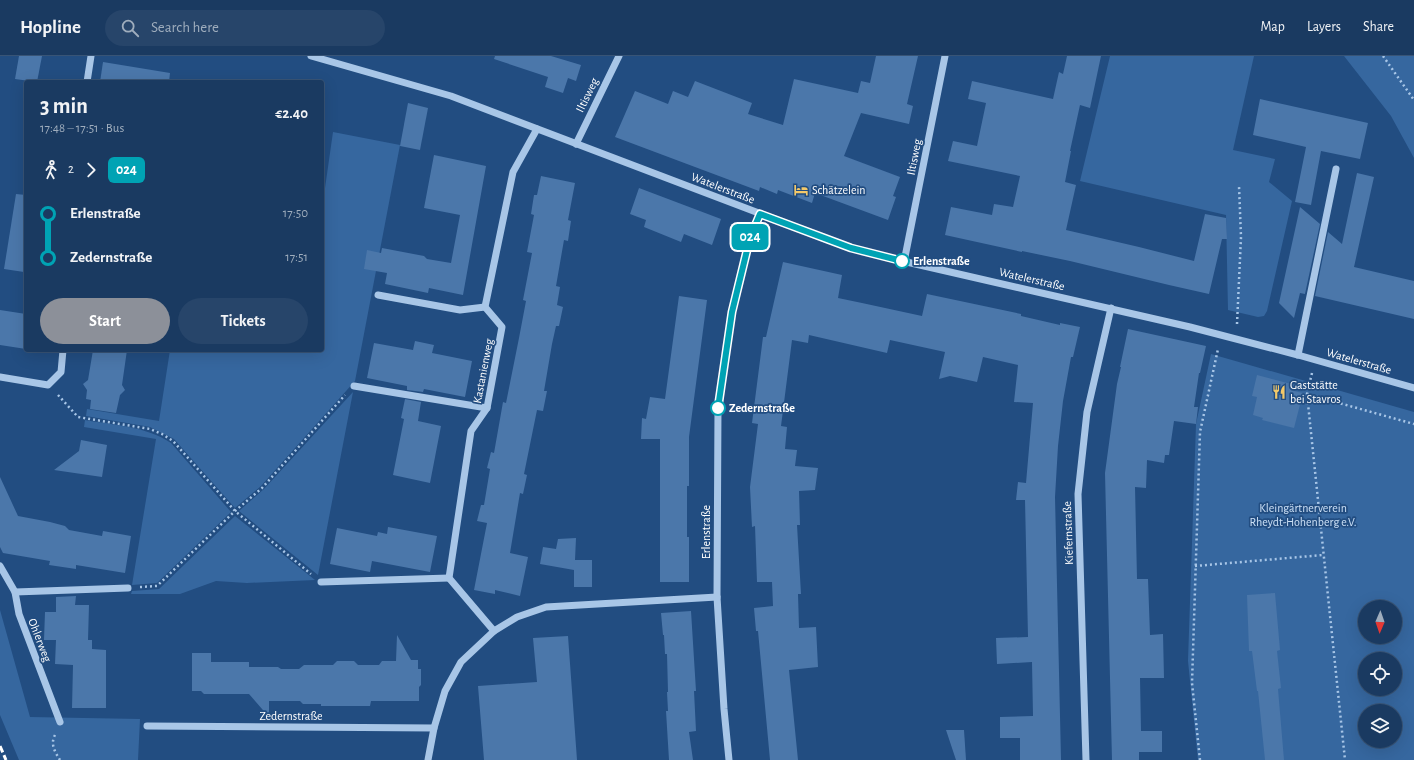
<!DOCTYPE html>
<meta charset="utf-8">
<style>
:root{--surface:#1a3a61;--page:#27456a;--text:#f1f3f6;--muted:#9fadbd;--line:#385476;--accent:#8c9099}
body{margin:0;font-family:"Alegreya Sans",sans-serif;background:var(--page);color:var(--text);height:100vh;display:flex;flex-direction:column;font-size:15px;white-space:nowrap}
*{box-sizing:border-box;margin:0}
p{font-size:13px;color:var(--muted)}
.icon{flex:none;width:22px;height:22px;fill:none;stroke:currentColor;stroke-width:2;stroke-linecap:round;stroke-linejoin:round}
.map{position:relative;flex:1;overflow:hidden}
.drawer{position:absolute;left:24px;top:24px;width:300px;height:272px;display:flex;flex-direction:column;background:var(--surface);border-radius:4px;box-shadow:0 4px 16px #0002,0 0 0 1px var(--line)}
.drawer>*{flex:none}
.badge{padding:0 8px;border-radius:6px;font-size:14px;line-height:26px}
.needle{width:26px;rotate:182deg}
.controls{position:absolute;left:1358px;top:544px;display:grid;gap:8px}
.controls a{display:grid;place-items:center;width:44px;height:44px;border-radius:50%;background:var(--surface);box-shadow:0 4px 16px #0002,0 0 0 1px var(--line);font-size:20px}
.map>.badge{position:absolute;translate:-50% -50%;box-shadow:0 0 0 2px #fff}
.legs{display:flex;align-items:center;gap:6px;height:44px;padding:0 16px;font-size:13px}
.legs p{margin-inline-start:auto}
.headline{display:flex;align-items:center;justify-content:space-between;height:68px;padding:0 16px}
h1{font-size:22px;font-weight:600;line-height:30px}
.primary-button{display:flex;gap:8px;margin-top:auto;padding:8px 16px}
.primary-button a{flex:1;height:46px;border-radius:24px;background:var(--accent);color:#fff;font-size:16px;font-weight:600;line-height:46px;text-align:center}
.primary-button a+a{background:var(--page);color:var(--text)}
ul{padding:0 16px;list-style:none}
li{display:flex;align-items:center;gap:14px;height:44px;font-size:15px}
li i{display:grid;place-items:center;width:6px;height:100%;margin:0 5px;background:currentColor}
li i::after{content:'';width:10px;height:10px;margin:-5px;border:3px solid;border-radius:50%;background:var(--surface)}
li p{margin-inline-start:auto}
li:first-child i{background:linear-gradient(#0000 50%,currentColor 0)}
li:last-child i{background:linear-gradient(currentColor 50%,#0000 0)}
header{display:flex;align-items:center;gap:24px;box-sizing:border-box;height:56px;padding:0 20px;background:var(--surface);border-bottom:1px solid var(--line)}
header strong{font-size:19px}
nav{display:flex;gap:22px;margin-inline-start:auto;font-size:14px}
.search{width:280px;height:36px;background:var(--page);display:flex;align-items:center;gap:10px;box-sizing:border-box;padding:0 14px;border-radius:22px;color:var(--muted);font-size:15px}
.map>svg:first-child{display:block}
.green{fill:#36679f;fill-rule:evenodd}
.building{fill:#4b77aa}
.lines{fill:none;stroke-linecap:round;stroke-linejoin:round}
.path{stroke:#a8c6e7;stroke-width:2.5;stroke-dasharray:2 3;stroke-linecap:butt}
.minor{stroke:#a8c6e7;stroke-width:7}
.rail{stroke:#fff;stroke-width:3;stroke-dasharray:7 3;stroke-linecap:butt}
.line-1-casing{stroke:#fff;stroke-width:9}
.line-1{stroke:#00a3b4;stroke-width:6}
.stop-1-dot{fill:#fff;stroke:#00a3b4;stroke-width:2}
.labels{text-anchor:middle;dominant-baseline:central;stroke-width:3.5;stroke-linejoin:round;paint-order:stroke}
.street-label{font-size:12px;fill:#fff;stroke:#224d81}
.poi-label{font-size:12px;fill:#fff;stroke:#224d81;text-anchor:start}
.stop-label{font-size:12px;font-weight:bold;fill:#fff;stroke:#224d81;text-anchor:start}
.park-label{font-size:12px;fill:#cce0f6;stroke:#224d81}
</style>
<header>
<strong>Hopline</strong>
<div class="search"><svg class="icon" aria-label="search" viewBox="0 0 24 24"><circle cx="10" cy="10" r="6"/><path d="M15 15l6 6"/></svg>Search here</div>
<nav><a>Map</a><a>Layers</a><a>Share</a></nav>
</header>
<div class="map">
<svg width="1414" height="704" viewBox="0 0 1414 704">
<rect width="100%" height="100%" fill="#224d81"/>
<g class="green">
<path d="M1110,0h144l-21,94 42,9 -6,23 23,19 -25,110 -3,5 -6,1 -30,-7 -2,-95 -146,-34z"/>
<path d="M1344,0h70v102l-23,-42z"/>
<path d="M333,76l67,13 -45,236 -94,105 -26,22 -61,-69 -24,-12 -64,-11 1,-7 72,12 11,-71h152v-141z"/>
<path d="M1211,298l203,58v348h-216l-10,-99 8,-237zM1365,551h30v30h-30zM1365,603h30v30h-30zM1365,655h30v30h-30z"/>
<path d="M353,336l-35,183 -79,-64 25,-22z"/>
<path d="M85,364c28,5 61,6 86,23l60,69 -74,71 -25,2 24,-146 -72,-12z"/>
<path d="M235,460l80,64 -68,3 -31,-2 -36,13h-49l1,-3 27,-2z"/>
<path d="M0,554l30,107 110,2 -2,41h-119l-19,-45z"/>
</g>
<g class="building">
<path d="M19,0h23l-5,26 -22,-3z"/>
<path d="M495,0h56l30,9 -5,16 -8,-3 -5,15 -18,-6 3,-10 -54,-18z"/>
<path d="M876,0h42l-11,48 6,2 -4,18 -48,-11 -17,43 56,21 -7,19 3,1 -8,23 -73,-27 -3,10 -34,-13 -1,4 -17,-7 -1,4 -144,-54 20,-46 33,13 5,-13 15,6 7,-16 57,22 -4,11 35,11 11,-46 64,14 3,-12 9,2z"/>
<path d="M1067,0h34l-11,52 -10,-3 -10,46h1l-6,31 11,3 -10,45 73,17 55,14 11,-47 21,4 1,21h-5l-13,55 -40,-9 -99,-24 -48,-10v1l-77,-17 6,-28 41,8 2,-11 19,3 7,-31 -72,-15 5,-20 24,5 9,-43 -18,-4 4,-18 81,18 6,-27 4,2z"/>
<path d="M103,6l67,11 -1,9h-69z"/>
<path d="M1260,43l108,24 -8,36 -39,-8 -10,54 -16,-3 11,-55 -53,-12z"/>
<path d="M408,47l20,5 -8,42 -20,-4z"/>
<path d="M434,99l52,11 -23,129 -34,-7 -1,5 -43,-9 2,-11 -23,-4 3,-19 14,3 1,-5 42,8 3,3 24,4 9,-48 -36,-7z"/>
<path d="M1357,117l17,4 -20,90 60,14v38l-99,-23 13,-64 14,12z"/>
<path d="M541,120l34,7 -7,37 3,1 -3,20 -4,-1 -8,46 4,1 -3,18 6,2 -4,19h-3l-4,18 -8,47h3l-4,20 -6,-1 -13,64 3,1 -4,19 -3,-1 -10,60 18,4 -8,39 -25,-6v4l-21,-4 13,-67 -10,-2 4,-16h3l6,-36 -3,-1 4,-16 3,1 9,-51 3,1 13,-65 7,-37 -3,-1 9,-47 -5,-1 7,-37 -3,-1 3,-19h3z"/>
<path d="M639,132l82,31 -9,26 -28,-11 -3,8 -37,-15 2,-7 -16,-6z"/>
<path d="M16,138l10,1v64l-2,13 -20,-3z"/>
<path d="M1300,151l20,17 -15,70 -5,-1 -6,25 -15,-15z"/>
<path d="M783,206l59,13 -4,23 24,5 60,13 5,-22 94,20v2l39,9v-2l20,4 -7,30h-2l-8,44 -5,45 -3,51 6,263h-41v-22h-20v-21l33,-1 -1,-54 -35,2 -1,-26 32,-1 -3,-137h-9l2,-18 8,1 7,-80 -19,-1 4,-37 -35,-8 -6,25 -27,-6 -11,3 6,-27 -55,-12 -3,13 -78,-18 -1,8 -16,-3 -11,86 6,1 -2,22 12,1 -2,16 23,2 -3,22 -16,1 1,34h-3l4,69h-3l1,34 17,-1 2,40 -29,3 9,90h-28l-12,-129h-2l-2,-23 19,-2 -1,-24h-15l-2,-56 -3,1 -2,-40 8,-63 -6,-1 11,-86h3z"/>
<path d="M679,240l28,4 -18,137v49h-2v51h2v45h-29v-143h-19l1,-21 4,1 4,-22 15,2z"/>
<path d="M0,254l26,4v35l-26,-4z"/>
<path d="M1128,273l78,17 -6,27h-1l-5,34h4l-2,17 -22,-3 -5,34h-4l-1,8 -17,-3 -1,28 -11,-1 2,92h11l2,56 13,-1 1,44h-24l1,53h21v21h-23v8h-27l-7,-287 12,-89 4,-17h-1z"/>
<path d="M415,285l19,4 -2,8 40,8 -7,36 -41,-8 -1,3 -16,-2v-4l-40,-8 7,-35 39,7z"/>
<path d="M93,294h34l-5,35 3,5 -5,5 -4,18 -26,-4 1,-9 -5,-1 1,-9 -4,-6 5,-4z"/>
<path d="M1257,319l38,10 -1,6 9,2 -9,35 -32,-8 1,-2 -10,-3 4,-18 -5,-1z"/>
<path d="M405,343l16,3 -3,19 23,5 -11,57 -37,-8 11,-56 -3,-1z"/>
<path d="M81,384l26,5 -5,32 -48,-7 25,-19z"/>
<path d="M0,421l18,39 32,6 15,4 4,4 33,6 1,-5 28,5 -6,37 -49,-8v4l-27,-4 1,-4 -47,-8 -3,-6z"/>
<path d="M388,471l49,9 -7,36 -58,-11 -2,11 -40,-8 7,-36 40,8 1,-4 9,2z"/>
<path d="M576,482l-1,22h17v27h-18v-17l-34,-6 3,-17 13,2 2,-10z"/>
<path d="M1275,537l5,57 -3,1 4,37 -3,1 6,71h-19l-7,-69h-1l-5,-40h-3l-2,-56z"/>
<path d="M76,540l-1,9h14l-1,35h4v9l14,1v58h-34l1,-43 -18,-1 1,-24h-12l1,-28h11v-15z"/>
<path d="M691,555l5,80h-2l2,40 -7,1 4,28h-24l-3,-49h2l-1,-19h1l-1,-38h-2l-1,-19h-1l-2,-22z"/>
<path d="M397,579l14,25h7v9h3v16l-2,2v14h-48l-1,5h-49v-2h-18l-3,-3h-31v16l-20,-23h-45l-3,-3h-9v-38h19v9h38v5h29l3,2h18l5,-4h29l4,-4h17l4,4h21l3,-4h14z"/>
<path d="M568,580l9,124h-93l-6,-74 59,-4 -4,-44z"/>
<path d="M946,674h18l2,30h-10z"/>
</g>
<g class="lines">
<g class="path">
<path d="M1383,0l31,44"/>
<path d="M1237,268l4,-87 -2,-51"/>
<path d="M1312,317l-5,21 38,366"/>
<path d="M1307,338l107,30"/>
<path d="M58,339l20,22 72,12 12,5 11,7 62,70 76,63"/>
<path d="M1195,510l128,-11"/>
<path d="M140,531l17,-1 78,-75 27,-23 83,-93"/>
<path d="M55,679c-5,9 0,17 5,25"/>
<path d="M1200,704l-8,-77 8,-251 18,-83"/>
</g>
<g class="minor">
<path d="M311,0l140,40 400,152 47,12 292,67 108,28 116,33"/>
<path d="M87,26l4,-26"/>
<path d="M576,88l43,-88"/>
<path d="M904,206l41,-206"/>
<path d="M378,239l82,15 25,-3"/>
<path d="M1298,299l38,-186"/>
<path d="M0,321l48,8 13,-13 2,-22"/>
<path d="M354,330l133,22"/>
<path d="M0,510l15,26 4,22 41,108"/>
<path d="M321,526l128,-4"/>
<path d="M15,536l113,-4"/>
<path d="M494,575l-45,-53 22,-147 16,-23 15,-81 -17,-20 28,-135 24,-43"/>
<path d="M147,670l287,2"/>
<path d="M428,704l6,-32 11,-37 16,-29 33,-31 23,-14 29,-10 171,-10"/>
<path d="M729,704l-5,-51 -7,-112 1,-189 14,-96 18,-74 10,-24"/>
<path d="M1086,704l-8,-266 9,-82 24,-104"/>
</g>
<path class="rail" d="M0,690l6,14"/>
</g>
<g class="lines">
<defs>
<path id="line-1" d="M718,352l14,-96 18,-74 10,-24 91,34 51,13"/>
</defs>
<use href="#line-1" class="line-1-casing"/>
<use href="#line-1" class="line-1"/>
</g>
<defs>
<symbol id="hotel-bare" viewBox="-9 -9 18 18"><path d="M-6-4.5h1.5V1H6V5H4.5V3h-9V5H-6ZM-4 0a1.8 1.8 0 1 1 3.6 0ZM.5 0V-2.5h3Q6-2.5 6 0Z" fill="#f3c96a" stroke="#224d81" stroke-width="2.5" paint-order="stroke"/></symbol>
<symbol id="restaurant-bare" viewBox="-9 -9 18 18"><path d="M-5-6h1v4h1v-4h1v4h1v-4h1v5L-1.5 .5V6h-2V.5L-5-1ZM5-6V6H3V1.5H1.5Q1.5-4 5-6Z" fill="#f3c96a" stroke="#224d81" stroke-width="2.5" paint-order="stroke"/></symbol>
</defs>
<g fill-rule="evenodd">
<use href="#hotel-bare" x="791" y="124" width="20" height="20"/>
<use href="#restaurant-bare" x="1269" y="326" width="20" height="20"/>
</g>
<g class="stop-1-dot">
<circle cx="902" cy="205" r="7"/>
<circle cx="718" cy="352" r="7"/>
</g>
<g class="labels">
<g class="street-label">
<text transform="translate(587 39) rotate(-64)">Iltisweg</text>
<text transform="translate(914 101) rotate(-79)">Iltisweg</text>
<text transform="translate(723 132) rotate(21)">Watelerstraße</text>
<text transform="translate(1032 223) rotate(13)">Watelerstraße</text>
<text transform="translate(1359 305) rotate(16)">Watelerstraße</text>
<text transform="translate(483 315) rotate(-79)">Kastanienweg</text>
<text transform="translate(706 476) rotate(-90)">Erlenstraße</text>
<text transform="translate(1068 477) rotate(-92)">Kiefernstraße</text>
<text transform="translate(40 584) rotate(69)">Ohlerweg</text>
<text x="291" y="660">Zedernstraße</text>
</g>
<g class="poi-label">
<text x="812" y="134">Schätzelein</text>
<text x="1290" y="329">Gaststätte<tspan x="1290" dy="14">bei Stavros</tspan></text>
</g>
<g class="stop-label">
<text x="913" y="205">Erlenstraße</text>
<text x="729" y="352">Zedernstraße</text>
</g>
<g class="park-label">
<text x="1303" y="452">Kleingärtnerverein<tspan x="1303" dy="14">Rheydt-Hohenberg e.V.</tspan></text>
</g>
</g>
</svg>
<div class="controls">
<a><svg class="needle" viewBox="-14 -14 28 28"><path d="M0-13l5 13h-10z" fill="#e53935"/><path d="M0 13l5-13h-10z" fill="#9fadbd"/></svg></a>
<a><svg class="icon" aria-label="locate" viewBox="0 0 24 24"><circle cx="12" cy="12" r="6"/><path d="M12 2v4M12 18v4M2 12h4M18 12h4"/></svg></a>
<a><svg class="icon" aria-label="layers" viewBox="0 0 24 24"><path d="M12 4l9 5-9 5-9-5zM3 14l9 5 9-5"/></svg></a>
</div>
<b class="badge" style="left:750px;top:181px;background:#00a3b4;color:#fff">024</b>
<section class="drawer">
<div class="headline"><div><h1>3 min</h1><p>17:48 – 17:51 · Bus</p></div><b>€2.40</b></div>
<div class="legs"><svg class="icon" aria-label="walk" viewBox="0 0 24 24"><circle cx="13" cy="4" r="2"/><path d="M13 8l-2 6 4 7M11 14l-3 7M7 12l3-4h3l4 4"/></svg>2<svg class="icon" aria-label="forward" viewBox="0 0 24 24"><path d="M9 5l7 7-7 7"/></svg><b class="badge" style="background:#00a3b4;color:#fff">024</b></div>
<ul>
<li><i style="color:#00a3b4"></i><b>Erlenstraße</b><p>17:50</p></li>
<li><i style="color:#00a3b4"></i><b>Zedernstraße</b><p>17:51</p></li>
</ul>
<div class="primary-button"><a>Start</a><a>Tickets</a></div>
</section>
</div>
